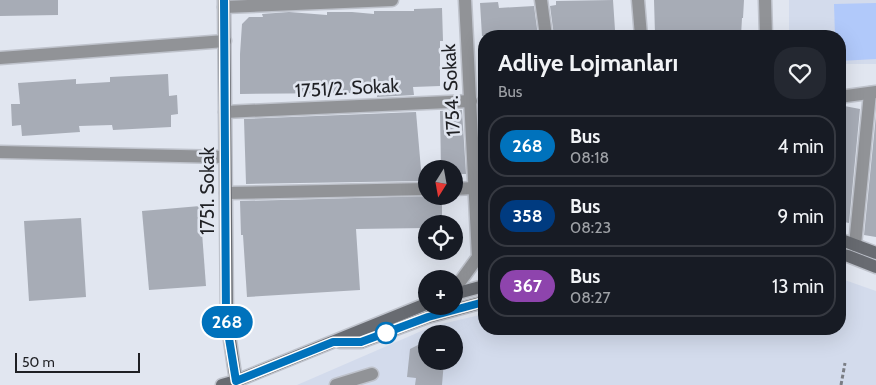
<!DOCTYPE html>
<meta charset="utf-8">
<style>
:root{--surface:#171b24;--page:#242831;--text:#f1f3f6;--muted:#9ea1a6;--line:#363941}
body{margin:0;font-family:Cabin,sans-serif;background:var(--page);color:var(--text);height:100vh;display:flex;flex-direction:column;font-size:19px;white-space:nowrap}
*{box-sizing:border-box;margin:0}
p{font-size:16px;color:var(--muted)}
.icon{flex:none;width:28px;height:28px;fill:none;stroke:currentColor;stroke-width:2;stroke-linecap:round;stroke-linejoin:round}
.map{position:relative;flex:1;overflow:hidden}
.side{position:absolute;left:478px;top:30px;width:368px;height:305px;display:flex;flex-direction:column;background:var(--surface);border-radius:20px;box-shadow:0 5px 20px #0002}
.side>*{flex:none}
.badge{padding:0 10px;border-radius:16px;font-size:18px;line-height:32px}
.needle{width:32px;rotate:191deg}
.buttons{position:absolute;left:418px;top:160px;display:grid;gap:10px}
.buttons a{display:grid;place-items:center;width:45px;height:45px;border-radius:50%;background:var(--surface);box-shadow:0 5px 20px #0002;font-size:25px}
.scale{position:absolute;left:15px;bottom:12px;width:125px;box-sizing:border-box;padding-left:5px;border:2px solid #1f2024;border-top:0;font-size:14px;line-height:18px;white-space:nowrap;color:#1f2024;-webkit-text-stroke:4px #e1e6f0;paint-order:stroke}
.map>.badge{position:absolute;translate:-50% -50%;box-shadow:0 0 0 2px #fff}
.round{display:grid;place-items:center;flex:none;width:52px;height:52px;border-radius:20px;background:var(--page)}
.summary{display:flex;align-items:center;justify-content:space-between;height:85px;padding:0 20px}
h1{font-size:24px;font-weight:800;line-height:38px}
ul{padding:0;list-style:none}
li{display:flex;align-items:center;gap:15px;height:62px;margin:0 10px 8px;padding:0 10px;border:2px solid var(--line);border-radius:20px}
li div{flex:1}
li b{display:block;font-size:19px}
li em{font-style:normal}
li .badge{min-width:55px;font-weight:700;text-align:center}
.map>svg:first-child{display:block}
.built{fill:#d3dbec;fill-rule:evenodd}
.green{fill:#b1c9fa}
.building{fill:#a7acb6}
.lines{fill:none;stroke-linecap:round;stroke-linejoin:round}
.street-casing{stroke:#bec2cb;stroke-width:15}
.secondary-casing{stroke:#bec2cb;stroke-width:15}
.path{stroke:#7a7d84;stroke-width:3;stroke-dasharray:4 2.5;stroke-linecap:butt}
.street{stroke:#919397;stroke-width:12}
.secondary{stroke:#686b71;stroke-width:12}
.line-casing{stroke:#fff;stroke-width:11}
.line{stroke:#0072bc;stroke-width:8}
.stop-dot{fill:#fff;stroke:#0072bc;stroke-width:2.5}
.labels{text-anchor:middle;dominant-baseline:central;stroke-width:5;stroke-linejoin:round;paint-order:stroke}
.street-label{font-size:19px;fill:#1f2024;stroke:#e1e6f0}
</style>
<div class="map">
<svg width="876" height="385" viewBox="0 0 876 385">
<rect width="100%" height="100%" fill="#e1e6f0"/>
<g class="built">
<path d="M789,0h87v64h-37v-28h-50z"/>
<path d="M839,278l37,13v94h-579l136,-59 51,-12v15h355zM426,334h28v27h-28z"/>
</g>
<path class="green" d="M876,3v56l-37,2v-25h-4l-1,-32z"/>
<g class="building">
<path d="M0,0h58v15l-58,1z"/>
<path d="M613,0l2,30 -17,1v3l-21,1v1h-23l-4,-30 6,-1v-4z"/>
<path d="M654,0h90l-1,18h-1l-1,18h-62v-3l-24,1z"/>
<path d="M498,2l1,6 35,-2 4,30h-56l-2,-33z"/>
<path d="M442,8l1,33h-3v45l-27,1 1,8 -37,2v-10l-26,1v5l-111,1v-40l2,-30 7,-7h14l-1,-3 27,-2 38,3v-3h25l22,2v-3h40v-2z"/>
<path d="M168,74l1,22 8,-1 1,19 -7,1v12l-58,3 -1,-5 -33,1 1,6 -58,4 -1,-11 -9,1 -1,-22h9l-2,-21 58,-4v5l34,-2v-5z"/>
<path d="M839,105l21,4 -11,114 -10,-2z"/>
<path d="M462,110l4,64h-12v-5h-13l-1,-58z"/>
<path d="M416,112l6,69 -176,3 -2,-65z"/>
<path d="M876,115v122l-12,-2z"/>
<path d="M479,123h5v45h-2z"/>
<path d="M429,196h13v28h-16v4l-70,1 4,61 -113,7 -4,-62h-2l-1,-34z"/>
<path d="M200,206l6,80 -57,4 -7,-79z"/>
<path d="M81,218l5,79 -57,4 -5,-80z"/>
<path d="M426,341v20h18l-2,24h-27l1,-7 -9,-1 3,-28z"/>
</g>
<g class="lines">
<defs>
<g id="street">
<path d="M541,0l5,36"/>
<path d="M638,0l3,36"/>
<path d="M765,0l1,36"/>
<path d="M224,7l168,-7"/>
<path d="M0,58l225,-17"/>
<path d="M839,97l37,-5"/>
<path d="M225,112l246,-11"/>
<path d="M0,152l225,5"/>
<path d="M454,189l20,-1"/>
<path d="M226,193l200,-4"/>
<path d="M855,245l15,-152"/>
<path d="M454,290l24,-33 -13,-257"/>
<path d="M336,385l36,-11"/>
</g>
<g id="secondary">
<path d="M224,0l3,320 9,61"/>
<path d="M839,239l37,14"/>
<path d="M839,254l9,2 28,11"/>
<path d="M454,294l30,-8"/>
<path d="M340,342h21l67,-25 56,-15"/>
<path d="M222,385l14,-4 190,-77"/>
</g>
</defs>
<use href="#street" class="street-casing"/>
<use href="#secondary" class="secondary-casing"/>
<path class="path" d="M841,385l4,-22"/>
<use href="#street" class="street"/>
<use href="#secondary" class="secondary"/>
</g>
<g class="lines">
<defs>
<path id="line" d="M224,0l2,320 10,61 97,-39h28l67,-25 56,-15"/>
</defs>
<use href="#line" class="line-casing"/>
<use href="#line" class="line"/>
</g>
<circle class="stop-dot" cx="386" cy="333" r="10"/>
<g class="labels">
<g class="street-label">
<text transform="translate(347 88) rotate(-3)">1751/2. Sokak</text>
<text transform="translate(451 90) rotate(-93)">1754. Sokak</text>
<text transform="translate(207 191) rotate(-90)">1751. Sokak</text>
</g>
</g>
</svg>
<div class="buttons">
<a><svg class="needle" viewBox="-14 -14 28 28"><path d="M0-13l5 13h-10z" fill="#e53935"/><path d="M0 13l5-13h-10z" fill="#9ea1a6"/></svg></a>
<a><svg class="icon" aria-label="locate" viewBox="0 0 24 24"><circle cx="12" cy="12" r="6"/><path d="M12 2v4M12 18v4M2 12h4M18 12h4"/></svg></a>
<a>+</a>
<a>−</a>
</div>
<div class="scale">50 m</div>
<b class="badge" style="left:227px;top:322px;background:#0072bc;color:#fff">268</b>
<section class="side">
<div class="summary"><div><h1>Adliye Lojmanları</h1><p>Bus</p></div><a class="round"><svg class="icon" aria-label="heart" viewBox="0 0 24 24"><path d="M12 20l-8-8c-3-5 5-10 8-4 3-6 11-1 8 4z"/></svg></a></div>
<ul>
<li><span class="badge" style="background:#0072bc;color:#fff">268</span><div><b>Bus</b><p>08:18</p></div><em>4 min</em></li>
<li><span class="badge" style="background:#003b80;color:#fff">358</span><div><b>Bus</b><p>08:23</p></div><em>9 min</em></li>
<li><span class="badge" style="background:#8e44ad;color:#fff">367</span><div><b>Bus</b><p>08:27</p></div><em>13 min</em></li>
</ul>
</section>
</div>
